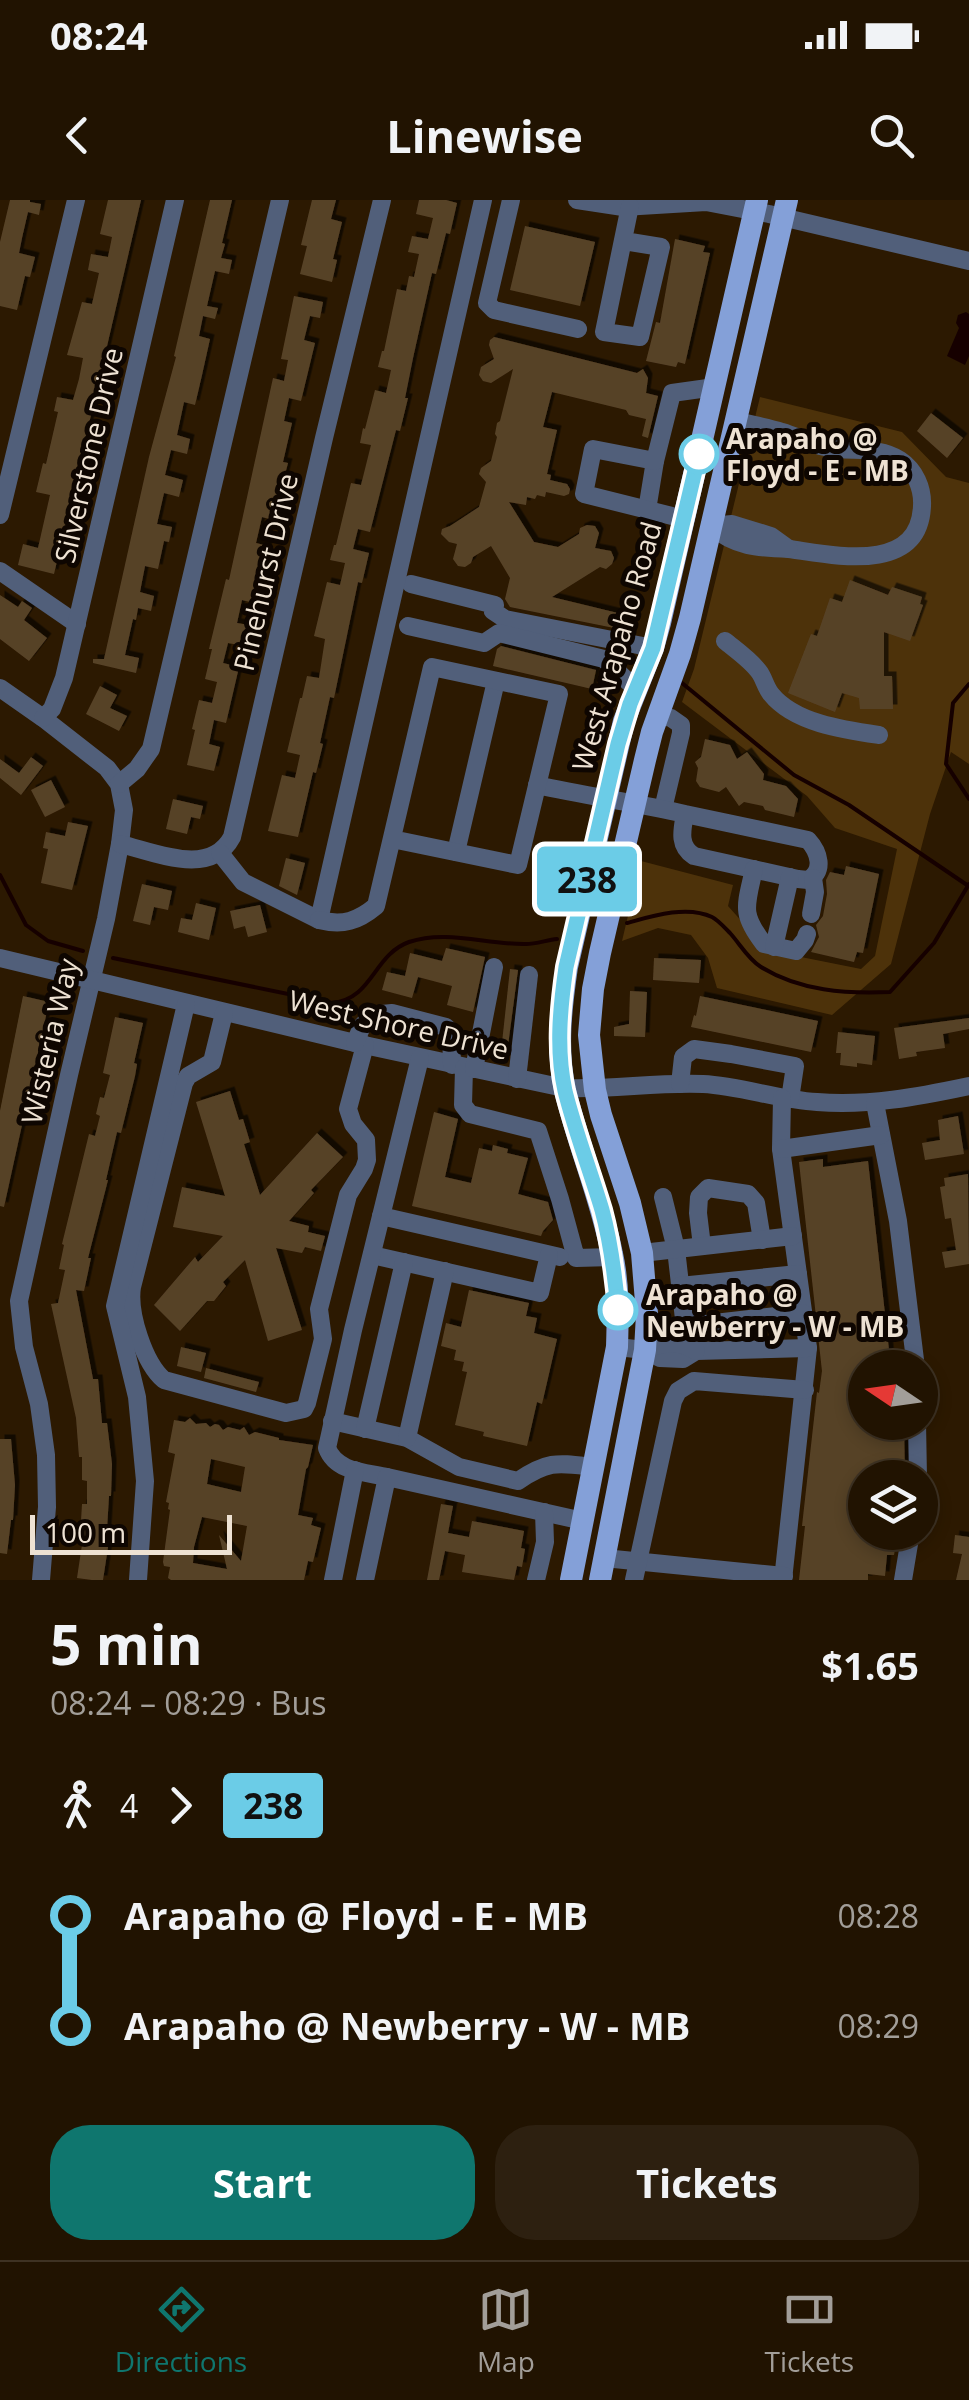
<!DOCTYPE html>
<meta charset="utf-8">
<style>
:root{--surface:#211301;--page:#2d2010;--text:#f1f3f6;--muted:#a29e99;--line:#3e3223;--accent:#0f766e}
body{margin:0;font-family:"Open Sans",sans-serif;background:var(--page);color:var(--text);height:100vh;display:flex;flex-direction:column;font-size:38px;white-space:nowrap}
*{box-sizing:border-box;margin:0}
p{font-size:32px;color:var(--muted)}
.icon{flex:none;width:55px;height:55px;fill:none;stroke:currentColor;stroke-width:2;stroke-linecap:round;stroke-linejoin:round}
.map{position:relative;height:1380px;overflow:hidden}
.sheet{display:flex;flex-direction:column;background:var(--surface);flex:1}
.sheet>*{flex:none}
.badge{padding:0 20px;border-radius:8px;font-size:35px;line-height:65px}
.needle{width:65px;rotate:283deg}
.tools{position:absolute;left:848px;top:1150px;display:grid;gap:20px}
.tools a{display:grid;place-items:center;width:90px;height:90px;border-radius:50%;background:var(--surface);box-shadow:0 5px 15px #0003,0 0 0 2px var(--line);font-size:50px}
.scale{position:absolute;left:30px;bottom:25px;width:202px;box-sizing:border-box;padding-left:10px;border:5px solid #eee2d3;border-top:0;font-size:28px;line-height:35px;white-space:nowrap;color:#eee2d3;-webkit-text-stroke:8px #0e0601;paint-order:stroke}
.map>.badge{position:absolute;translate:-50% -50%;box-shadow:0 0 0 5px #fff}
.legs{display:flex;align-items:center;gap:15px;height:110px;padding:0 50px;font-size:32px}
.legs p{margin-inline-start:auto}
.overview{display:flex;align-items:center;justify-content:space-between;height:170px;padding:0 50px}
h1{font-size:55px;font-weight:700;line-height:75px}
.primary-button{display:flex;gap:20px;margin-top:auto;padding:20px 50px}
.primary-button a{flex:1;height:115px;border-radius:40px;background:var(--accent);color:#fff;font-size:40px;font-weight:700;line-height:115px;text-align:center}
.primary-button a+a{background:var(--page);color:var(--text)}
ul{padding:0 50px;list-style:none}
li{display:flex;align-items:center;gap:35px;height:110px;font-size:38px}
li i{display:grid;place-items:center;width:15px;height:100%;margin:0 12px;background:currentColor}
li i::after{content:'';width:25px;height:25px;margin:-12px;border:8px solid;border-radius:50%;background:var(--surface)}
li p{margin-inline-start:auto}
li:first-child i{background:linear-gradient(#0000 50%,currentColor 0)}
li:last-child i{background:linear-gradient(currentColor 50%,#0000 0)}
.status{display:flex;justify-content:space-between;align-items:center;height:70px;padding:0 50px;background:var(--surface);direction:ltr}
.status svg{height:28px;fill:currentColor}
header{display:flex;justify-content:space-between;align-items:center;height:130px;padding:0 50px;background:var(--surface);font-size:45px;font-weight:700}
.tabs{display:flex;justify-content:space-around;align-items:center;height:140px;border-top:2px solid var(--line);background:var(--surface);font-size:28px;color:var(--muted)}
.tabs a{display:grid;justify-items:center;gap:5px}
.tabs .on{color:var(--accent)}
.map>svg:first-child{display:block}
.green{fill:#4d320a}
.water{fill:#160000}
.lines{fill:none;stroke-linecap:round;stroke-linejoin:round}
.stream{stroke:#160000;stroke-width:4}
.building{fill:#574228;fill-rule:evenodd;filter:url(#shadow)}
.minor{stroke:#515f7a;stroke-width:18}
.major{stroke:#84a0d8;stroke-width:22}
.line-1-casing{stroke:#fff;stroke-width:22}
.line-1{stroke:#6bcce7;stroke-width:15}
.stop-1-dot{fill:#fff;stroke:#6bcce7;stroke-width:5}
.labels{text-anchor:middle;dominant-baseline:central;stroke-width:10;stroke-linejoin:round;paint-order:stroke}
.stop-label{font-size:28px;font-weight:bold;fill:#eee2d3;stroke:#0e0601;text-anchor:start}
.street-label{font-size:28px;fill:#eee2d3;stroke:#0e0601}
</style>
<div class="status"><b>08:24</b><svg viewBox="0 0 49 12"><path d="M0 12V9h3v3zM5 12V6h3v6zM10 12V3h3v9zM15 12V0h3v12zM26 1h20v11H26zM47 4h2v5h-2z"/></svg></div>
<header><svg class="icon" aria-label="back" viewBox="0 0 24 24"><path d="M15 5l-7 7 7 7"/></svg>Linewise<svg class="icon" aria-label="search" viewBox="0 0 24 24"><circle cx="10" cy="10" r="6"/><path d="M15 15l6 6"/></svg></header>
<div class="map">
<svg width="969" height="1380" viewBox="0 0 969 1380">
<defs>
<filter id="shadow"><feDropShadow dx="4.5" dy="-4.5" stdDeviation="0" flood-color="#0009"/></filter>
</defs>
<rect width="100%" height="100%" fill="#2c1901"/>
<path class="green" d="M760,197l142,35 44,45 23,6v281l-18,-12 -21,62 -39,150 -59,51 -115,-27 -9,-30 -17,-23 -33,-7 -36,13 19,-80 92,24 -5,21 25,28 18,17 90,18 14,-13 22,-107 -62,-21 -28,-32 -125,-94 12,-33z"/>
<path class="water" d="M966,112l3,2v42l-4,9 -18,-9 12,-28 -3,-5 2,-8z"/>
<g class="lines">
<g class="stream">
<path d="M682,483l112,92 55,30 118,80"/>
<path d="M969,484l-16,19 -7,61 23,35"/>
<path d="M0,675l26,50 22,16 35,10"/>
<path d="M627,723c25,-7 60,-18 85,-6 6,3 13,11 18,16 10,11 18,26 31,34 39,24 85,27 129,25l44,-49 35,-59"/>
<path d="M113,758l219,45c41,-4 41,-48 77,-61 38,-13 78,3 117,2 10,0 21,-4 31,-5"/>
</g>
</g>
<g class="building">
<path d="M10,0h20v2l11,2 -2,11 -11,-3 -6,26 -3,15 16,4 -5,20 -5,-1 -8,34 -17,-4v-64z"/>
<path d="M108,0h33l-87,374 -36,-9 5,-21 15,4 12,-53 -14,-3 7,-29 3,1 12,-52 -4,-1 3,-14 16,3 6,-21 4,-21 -16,-3 15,-53 10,2 7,-31 -11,-3 3,-16 17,3 4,-20 -12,-3z"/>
<path d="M210,0h22l-10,43 3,1 -4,14 11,2 -3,14 -14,-3 -8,35 11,2 -3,11 -12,-3 -4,20 11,3 -8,36 -7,30 -11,-3 -7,33 13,4 -3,15 -16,-4 -6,25 18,5 -4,17 -15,-4 -7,31 15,3 -3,15 -5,-1 -6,28 -13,-3 -5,26 14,4 -3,15 -13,-3 -2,12 -3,-1 -8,36 14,3 -3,15 -43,-10v-4h11l45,-202 27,-100 -2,-1z"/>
<path d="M312,0h24l-5,19 11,3 -9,37 4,1 -5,22 -32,-8 7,-28 -6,-1z"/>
<path d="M419,0h27l11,3 -7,31 -4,-1 -10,41 -4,-1 -19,85 -8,40h3l-8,33 -4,-1 -26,102 -12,-3 -5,20 16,4 -7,30 -4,-1 -24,116 -4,-1 -10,46 3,1 -7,29 -3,-1 -15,65 -30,-6 14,-56 13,3 5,-23 -13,-3 13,-54h2l5,-22 12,2 6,-39 -11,-3 13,-54 13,3 5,-22 -15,-3 4,-15h2l15,-62 10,2 10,-40 -11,-2 3,-15 2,1 10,-39 11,3 5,-23 -13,-3 4,-16h2l13,-62 9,2 3,-15 5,1 5,-23 -11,-2 4,-16 16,3 5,-21 -17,-4z"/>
<path d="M525,26l70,16 -15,64 -70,-16z"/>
<path d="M675,39l30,7 -2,6 7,1 -25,111 -7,-2 -2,5 -30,-6 10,-39 4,1z"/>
<path d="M294,96l29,6 -3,16 -10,-2 -6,24 11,3 -14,58 -12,-3 -5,23 8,2 -9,39 5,1 -15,57 -11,-3 -6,26 12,3 -14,57 -12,-3 -5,23 12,2 -5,21 -16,-3 -5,20 16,4 -13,56 -12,-3 -5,24 11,3 -6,24 -27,-6 8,-35 -3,-1 7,-29 13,3 5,-21 -12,-3 7,-30h-3l17,-70 3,1 44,-202 11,3 4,-21 -7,-1z"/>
<path d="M494,137l143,36 6,-4 5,9 -2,15 12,3 -10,42 -6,-2 4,-17 -17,-4 -3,-5 -74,-18 -9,35 14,3 -10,44 4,1 -1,5 17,4 3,5 -1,5 -5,2 -18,-4 -1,5 -8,-2 -2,4 -8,-2 -1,8 -17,-3 25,40 24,5 21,-13 1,-6 7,-3 8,1 4,7 -4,15 16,3 3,7 -2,6 -6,5 -6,-2 -48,30 70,17 -3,15 -109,-22 -5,-8 5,-21 -19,-32 -18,11 -2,6 -6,4 -7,-1 -5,-7 4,-15 -8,-2 -8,-8 1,-5 8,-3 29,-19 7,-25 -7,-8 2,-6 10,-7 6,-24 -2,-3 2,-11 3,-2 13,-52 -22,14 -8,-2 -4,-6 2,-8 13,-8 -5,-14 1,-5z"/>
<path d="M931,213l32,25 -16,20 -30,-27z"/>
<path d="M850,380l38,15 4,-8 30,10 -2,7 3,1 -13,36 -26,-9v44h8l1,33h-33l-1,-11 -17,-5 -7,19 -47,-19 23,-59 6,2 13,-38 12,4z"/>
<path d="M0,395l18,12 4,-6 10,7 -8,12 23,18 -18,23 -29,-22z"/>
<path d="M501,446l95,24 -4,19 -99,-23 4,-17z"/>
<path d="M100,486l17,9 -7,13 17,8 -8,15 -33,-17z"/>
<path d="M705,539l25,6 7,14 10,-7 17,22 -1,6 23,6 12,13 -4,18 -29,-7 -2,-4 -19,-4 -5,4 -13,-19 -7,5 -19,-5 -4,-6 2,-13 -3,-6 6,-5z"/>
<path d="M31,557l12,9 -22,29 -21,-17v-19l19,14z"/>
<path d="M51,580l14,27 -20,10 -14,-27z"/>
<path d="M173,599l30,7 -3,13 -9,-2 -4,17 -21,-5z"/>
<path d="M68,622l20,4 -16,64 -31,-7 7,-34 -5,-1 3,-16 19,4z"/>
<path d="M286,658l19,5 -8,32 -18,-9z"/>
<path d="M846,666l33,8 -16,79 -6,-1 -3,10 -43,-10 8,-15 -3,-12 7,-9 4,-22 -1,-14 4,-8 14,3z"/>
<path d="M142,684l30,7 -4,19 -14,-3 -4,18 -17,-4z"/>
<path d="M196,703l20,5 -7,32 -31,-8 3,-14 11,2z"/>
<path d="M260,705l7,27 -19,5 -3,-11 -11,3 -4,-18z"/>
<path d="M446,748l39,9 -12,55 -26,-7 5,-19 -34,-9 -6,21 -30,-8 5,-18 18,4 5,-23 32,8z"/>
<path d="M654,758l47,2 -2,23 -46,-3z"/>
<path d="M510,769l8,1 -11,83 -6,-1z"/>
<path d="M630,791l17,1 -2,45 -31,-1v-9l15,-3z"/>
<path d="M23,796l26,6 -45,205 -4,-1v-95z"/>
<path d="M700,796l118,25 -7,31 -120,-25 3,-12 2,1z"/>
<path d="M115,817l28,6 -9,40 3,1 -2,12 -14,57 -4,-1 -11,48h2l-20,78h3l-7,33 -8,-1 17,89h5l4,44h5l5,41 -1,32h-2l-3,50 2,1 -5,33h-11l-15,-2 6,-40h-3l2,-34h5v-23l-5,-1v-23h-3l-3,-39 -25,-114 7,-1 7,-33 -6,-1 5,-24 -2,-1 27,-110 6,2 5,-20 -4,-2 4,-17 4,1 6,-23 -7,-2z"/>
<path d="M969,818v11l-26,5 2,14 -29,4 1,4 -18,3 -5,-31z"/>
<path d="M838,832l37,4 -3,29 -15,-2v4l-17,-2 1,-12h-5z"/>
<path d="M230,891l9,29 4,-1 7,23 -6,2 16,51 57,-62 26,24 -32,33 3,3 -25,28 20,5 -1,6 17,4 -4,15 -16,-4 -3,6 -26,-5 26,82 -34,11 -23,-81 -22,22 3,4 -12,15h-7l-27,30 -26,-26 41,-48 3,5 25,-26 -50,-9 9,-40 43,9 -29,-94z"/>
<path d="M434,912l24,7 -13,58 26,6 8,-35 13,3 1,-6 15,4 -1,4 21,5 -10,36 30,8 5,18 -10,11 -2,5 -129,-30z"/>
<path d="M958,916l6,38 -39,6 -3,-17 18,-3 -2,-20z"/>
<path d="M823,959v8l45,-6 23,207h-26v54l39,1 1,55h-40v54h33l-4,23h-7l-2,21 -17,-2v6h-69l6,-54h-3l15,-134 2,1 3,-22 -23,-209z"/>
<path d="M968,974l1,90 -24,4 -3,-16 14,-2 -5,-32 -6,1 -5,-32 5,-1 -1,-8z"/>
<path d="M469,1090l60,13 -3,13 11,2 -3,15 23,6 -15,65 -5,-2 -10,44 -44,-10 1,-4 -29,-7 12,-53 -5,-1 2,-9 -10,-2 2,-10 -15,-4 5,-23 15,4z"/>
<path d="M181,1147l25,6 -5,19 -24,-6z"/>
<path d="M206,1168l53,14 -3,10 -52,-14z"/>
<path d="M190,1218l6,6 10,-1 4,4 5,-3 4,1 4,5 5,-3 12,3 4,-3 5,8 6,-3 24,6v2l34,5 -5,22 -2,2 -8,46 15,3 -2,7 10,3 -8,34 -5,-1 -4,19h-133l-3,-2 2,-11 -6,-1 -1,-4 7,-52 -2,-1 1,-6 -3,-1 9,-48 -7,-2 6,-32 11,2zM211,1259l34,8 -4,25 -34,-8zM202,1317l45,9 -6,35 -22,-26 8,34 -34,-6 1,-16z"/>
<path d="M0,1239h11l4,46 -2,35h-2l-4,34 -7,-1z"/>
<path d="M441,1304l12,2 -5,27 21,4 3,-16 52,10 -3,17 4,1 -3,18 -5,-1 -3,14 -52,-8 3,-17 -20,-4 -6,29h-12z"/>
<path d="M955,1335l14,2v43h-13l6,-26 -9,-1z"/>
</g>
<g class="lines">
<g class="minor">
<path d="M511,0l-24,103 7,7 84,19"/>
<path d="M577,0l46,7 83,-5 63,12 200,47"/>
<path d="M624,41l37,6 -21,90 -36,-5 26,-126"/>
<path d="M737,221c15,4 30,6 45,11 14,4 28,12 43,15 25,6 52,-2 75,13 15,10 23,28 22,46 -3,69 -89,49 -133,43"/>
<path d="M647,310l8,-49"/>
<path d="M0,315l76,-315"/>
<path d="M684,319l-100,-25 9,-45 62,12 17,-68 43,-6"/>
<path d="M732,324l39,12 18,13c-31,-1 -54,-2 -78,-23z"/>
<path d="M0,371l77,53"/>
<path d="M411,384l84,21 -2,6 12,8 148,29"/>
<path d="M408,426l76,17 15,-10 105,26 32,30"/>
<path d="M725,441c11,9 27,20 35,32 4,6 6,15 11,21 23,29 73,36 108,41"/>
<path d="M0,488l43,30 64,50 12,16 5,26 -4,34 -14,75 -37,156 -50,226 5,46 15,57 7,51 1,52 -6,73"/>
<path d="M658,515l13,3 10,7v8l-18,76"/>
<path d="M43,518l9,-9 12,-31 111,-478"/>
<path d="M119,584l18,-15 14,-20 129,-549"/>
<path d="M537,585c50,11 99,18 148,29 -3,16 -7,32 9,42l104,23 10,1c17,-9 11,-28 0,-40l-123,-26"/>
<path d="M120,644c35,8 90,34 112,-7l92,-399 58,-238"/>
<path d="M456,652l40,-171"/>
<path d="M220,653l23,29 76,38 164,-720"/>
<path d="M754,669c-8,37 -14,44 10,75l32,7 9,-11 2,-6"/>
<path d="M811,714l4,-22 -2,-14"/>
<path d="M319,720c24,6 39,1 57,-14l56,-239 127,27 -41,171 -126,-26"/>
<path d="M774,747l16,-70"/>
<path d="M0,758l355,85 209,45c47,2 92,-6 139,-4 39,2 75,16 114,18 52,4 100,-5 152,-16"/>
<path d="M224,813l-12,49 -24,14 -4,7 -52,204c-4,26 12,76 32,93l122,33 18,-4 3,-6 16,-64 -4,-30 29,-114 16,-26 3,-9 -1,-20 -13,-16 -5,-15 17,-64"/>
<path d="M355,843l7,-17 10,-11 20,-2 54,14 5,5 1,33"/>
<path d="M464,868l-1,37 7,9 68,17 22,68 16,59 37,-1"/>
<path d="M474,869l20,-102"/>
<path d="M517,879l12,-104"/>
<path d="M680,884l3,-27 11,-8 37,5 64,12 -5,33"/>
<path d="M782,898l-1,51 27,199 -25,232"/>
<path d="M875,903l23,118 18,147"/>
<path d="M781,949l100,-14"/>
<path d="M663,997l13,52 8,70 13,6 106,-12"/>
<path d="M381,1016l179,41"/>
<path d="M702,1046l-4,-33 1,-16 9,-9 40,6 8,9 6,37"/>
<path d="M642,1053l151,-17"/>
<path d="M372,1055l168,38 9,-38"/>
<path d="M680,1086l118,-12"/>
<path d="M617,1147l28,3 15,8 23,1 13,-8 112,-3"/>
<path d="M645,1150c21,-8 32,-10 51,1"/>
<path d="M332,1221l75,17 52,29 59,14c31,-21 40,-18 76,-14"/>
<path d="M917,1222l1,56"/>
<path d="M365,1229l39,-167"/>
<path d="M407,1238l38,-167"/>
<path d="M387,1277c-22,-5 -51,-5 -60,-29l26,-118 67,-272"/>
<path d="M604,1358l180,18"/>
<path d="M138,1380l7,-99 -8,-84 -22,-91 71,-302"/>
<path d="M333,1380l22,-110"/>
<path d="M365,1380l22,-103 196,44"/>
<path d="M536,1380l9,-38 -1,-30"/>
<path d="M634,1380l39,-179 5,-10 16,-10 111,9"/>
<path d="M903,1380l8,-48"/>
</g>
<g class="major">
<path d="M571,1380l46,-233c1,-31 2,-62 -5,-93 -11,-56 -34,-109 -47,-164 -9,-41 -4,-82 2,-123l57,-246 29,-73 7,-25 97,-423"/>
<path d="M600,1380l45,-230 2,-36 -5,-61 -12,-50 -29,-88 -6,-25 -6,-55 4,-46 7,-36 45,-193 7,-28 28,-78 10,-36 97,-418"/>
</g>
</g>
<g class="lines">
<defs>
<path id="line-1" d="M618,1110c-3,-34 -7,-67 -16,-100 -12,-40 -27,-79 -37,-119 -9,-41 -5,-83 1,-124l52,-223 12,-40 23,-56 46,-194"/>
</defs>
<use href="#line-1" class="line-1-casing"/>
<use href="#line-1" class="line-1"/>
</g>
<g class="stop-1-dot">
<circle cx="699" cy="254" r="18"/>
<circle cx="618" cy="1110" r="18"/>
</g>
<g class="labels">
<g class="stop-label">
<text x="726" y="238">Arapaho @<tspan x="726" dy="32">Floyd - E - MB</tspan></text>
<text x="646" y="1094">Arapaho @<tspan x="646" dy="32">Newberry - W - MB</tspan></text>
</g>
<g class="street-label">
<text transform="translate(88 255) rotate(-77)">Silverstone Drive</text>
<text transform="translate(265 372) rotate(-77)">Pinehurst Drive</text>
<text transform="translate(616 446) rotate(-74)">West Arapaho Road</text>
<text transform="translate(399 824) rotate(13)">West Shore Drive</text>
<text transform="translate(49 841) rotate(-77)">Wisteria Way</text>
</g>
</g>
</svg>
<div class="tools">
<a><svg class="needle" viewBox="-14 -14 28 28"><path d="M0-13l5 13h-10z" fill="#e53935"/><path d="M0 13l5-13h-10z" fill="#a29e99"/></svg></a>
<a><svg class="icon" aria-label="layers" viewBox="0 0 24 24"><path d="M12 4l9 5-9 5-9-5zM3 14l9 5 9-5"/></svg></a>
</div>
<div class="scale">100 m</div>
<b class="badge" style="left:587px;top:679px;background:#6bcce7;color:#111">238</b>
</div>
<section class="sheet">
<div class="overview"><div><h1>5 min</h1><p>08:24 – 08:29 · Bus</p></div><b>$1.65</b></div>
<div class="legs"><svg class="icon" aria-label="walk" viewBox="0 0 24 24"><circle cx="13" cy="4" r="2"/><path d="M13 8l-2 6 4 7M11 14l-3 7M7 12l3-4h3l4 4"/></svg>4<svg class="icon" aria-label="forward" viewBox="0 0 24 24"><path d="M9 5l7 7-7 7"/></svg><b class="badge" style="background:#6bcce7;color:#111">238</b></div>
<ul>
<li><i style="color:#6bcce7"></i><b>Arapaho @ Floyd - E - MB</b><p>08:28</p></li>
<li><i style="color:#6bcce7"></i><b>Arapaho @ Newberry - W - MB</b><p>08:29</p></li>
</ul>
<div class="primary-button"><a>Start</a><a>Tickets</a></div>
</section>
<nav class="tabs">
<a class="on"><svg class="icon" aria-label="directions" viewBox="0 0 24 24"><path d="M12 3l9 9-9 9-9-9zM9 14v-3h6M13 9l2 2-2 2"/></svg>Directions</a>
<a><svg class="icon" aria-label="map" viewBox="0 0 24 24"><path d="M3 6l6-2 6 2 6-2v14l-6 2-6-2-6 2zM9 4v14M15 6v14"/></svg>Map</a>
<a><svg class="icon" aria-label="tickets" viewBox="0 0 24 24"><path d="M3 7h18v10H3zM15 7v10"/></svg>Tickets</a>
</nav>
